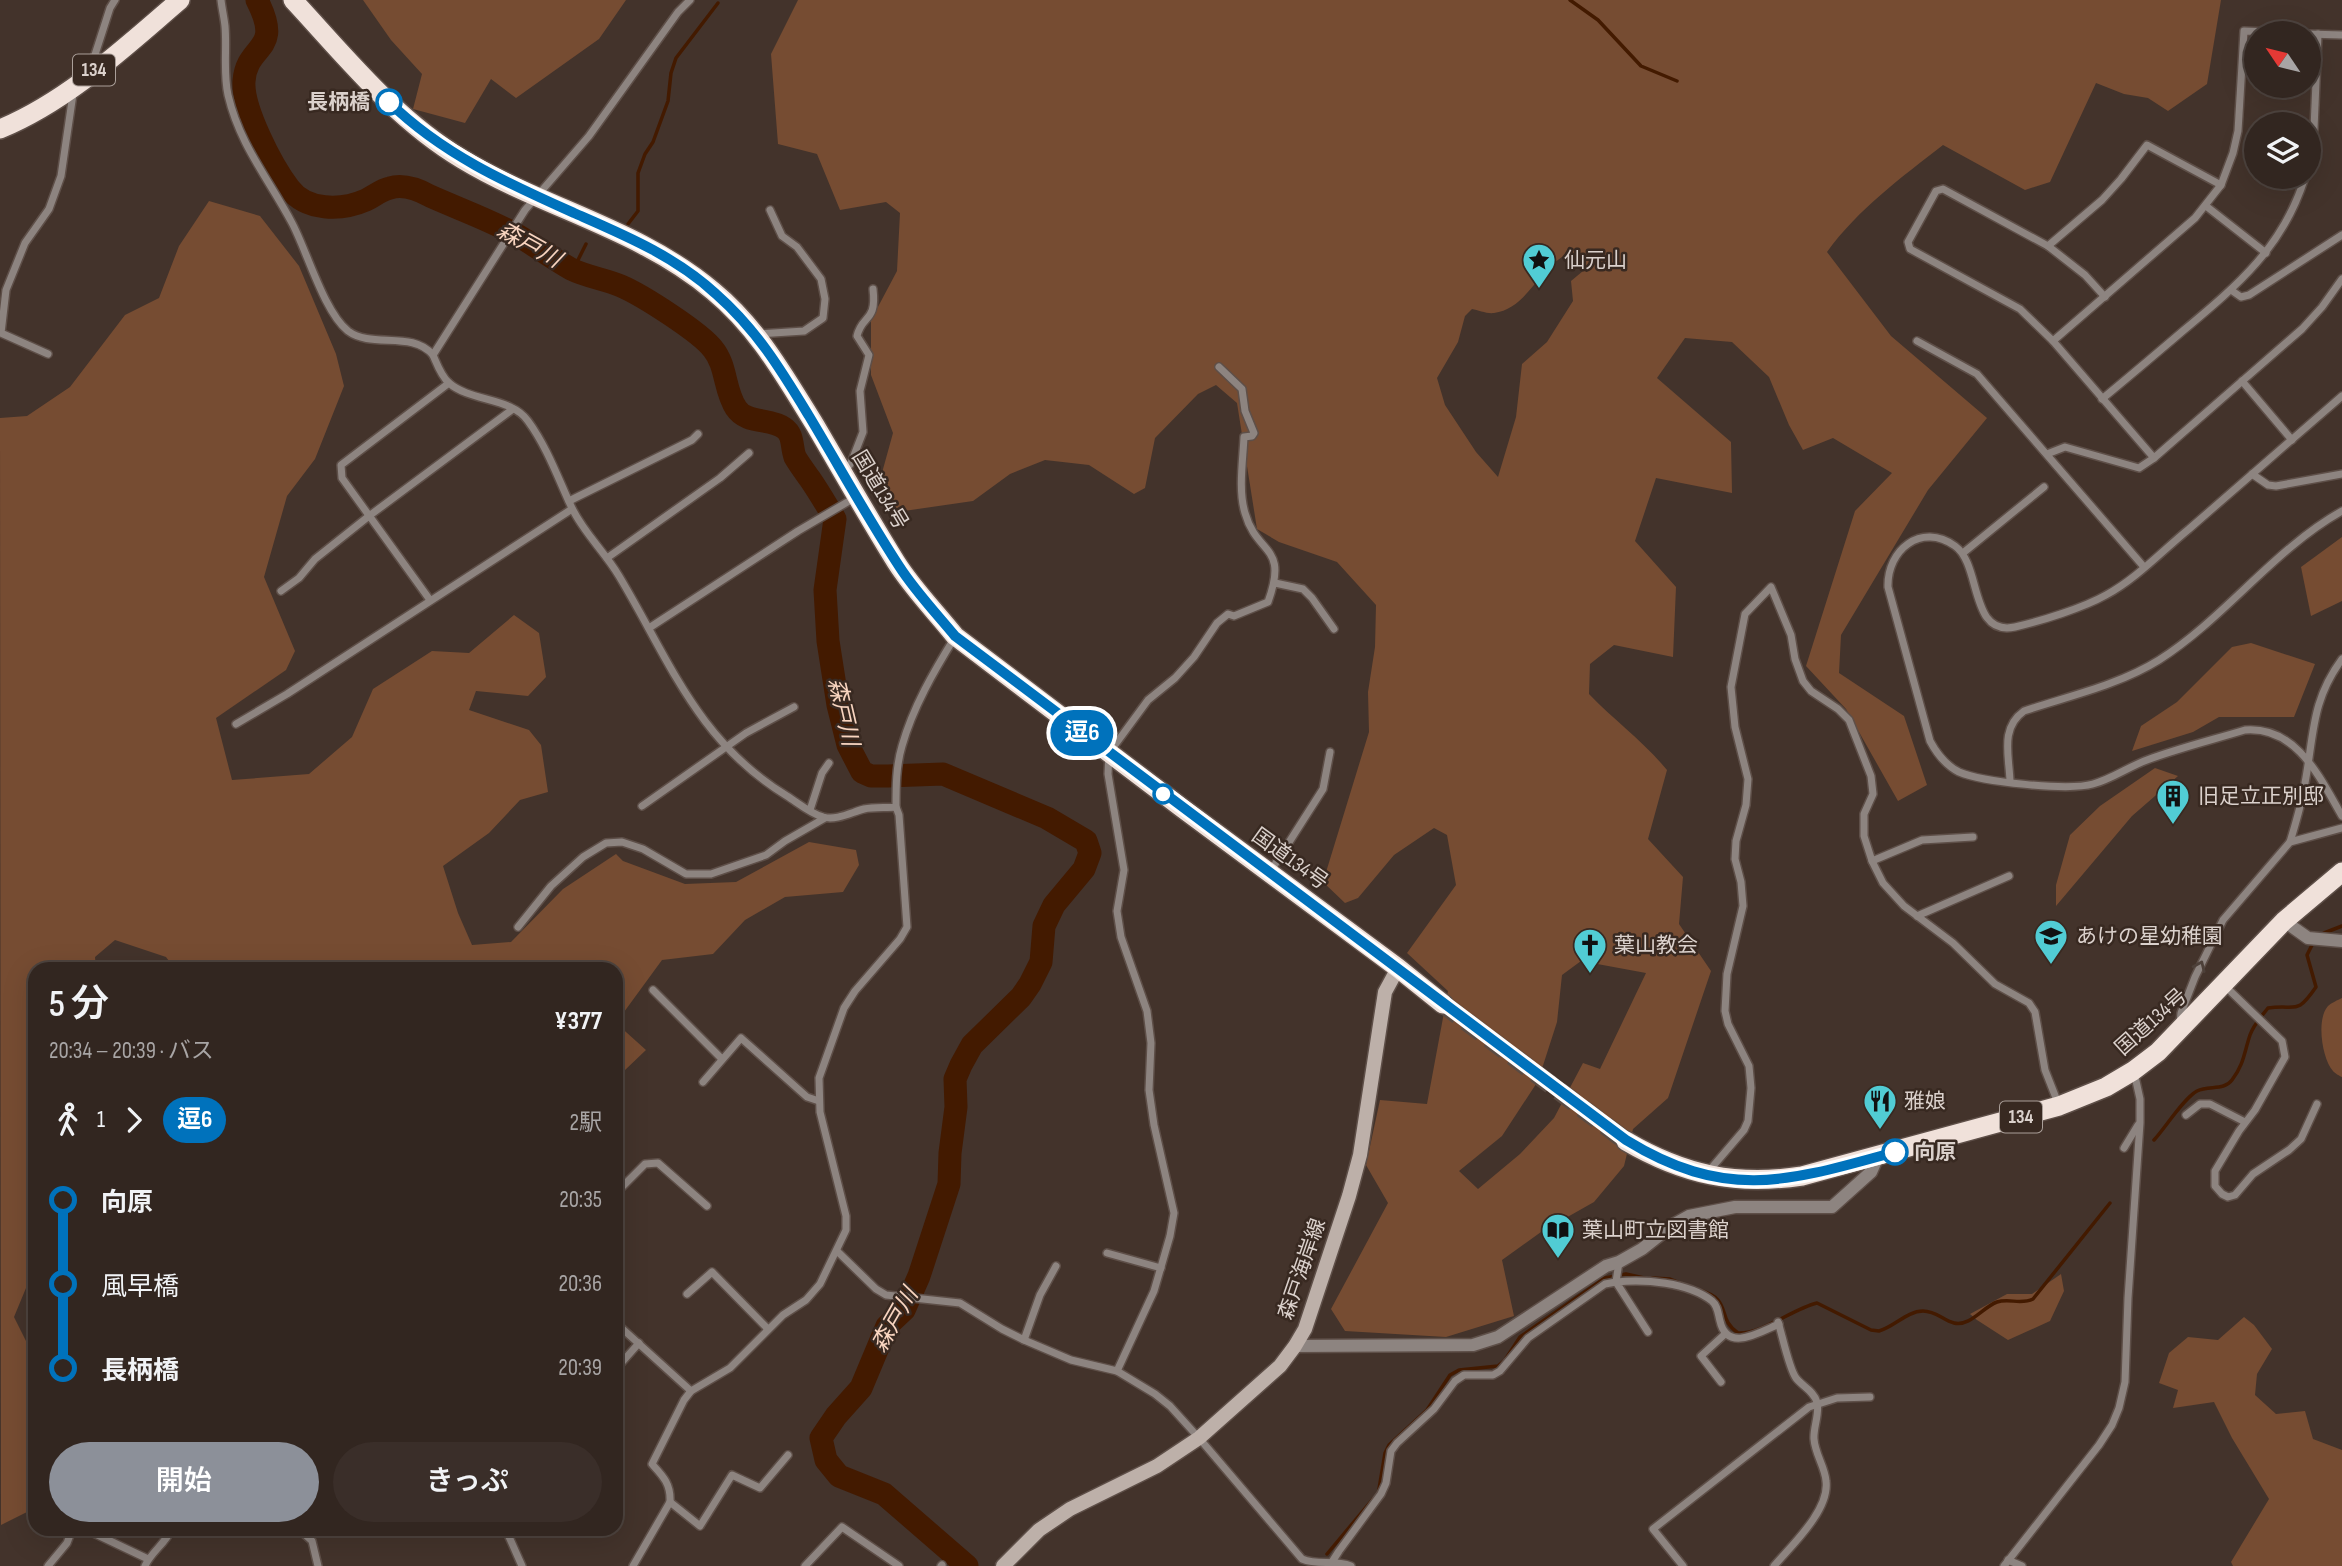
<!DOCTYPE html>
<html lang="ja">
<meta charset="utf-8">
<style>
:root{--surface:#322620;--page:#3a2e29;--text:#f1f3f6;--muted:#a8a5a5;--line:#4d433e;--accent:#8c9099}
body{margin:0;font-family:"Sofia Sans Condensed","Noto Sans JP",sans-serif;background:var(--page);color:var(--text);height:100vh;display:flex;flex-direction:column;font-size:26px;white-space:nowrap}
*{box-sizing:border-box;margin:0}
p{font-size:23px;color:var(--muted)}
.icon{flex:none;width:38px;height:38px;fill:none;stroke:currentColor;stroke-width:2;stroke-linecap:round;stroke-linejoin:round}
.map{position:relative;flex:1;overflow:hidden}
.details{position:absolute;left:28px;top:962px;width:595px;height:574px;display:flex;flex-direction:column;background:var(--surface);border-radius:21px;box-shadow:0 7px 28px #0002,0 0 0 2px var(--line)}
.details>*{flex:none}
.badge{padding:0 14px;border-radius:23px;font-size:24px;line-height:46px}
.needle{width:46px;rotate:305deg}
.controls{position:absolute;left:2244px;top:21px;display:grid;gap:14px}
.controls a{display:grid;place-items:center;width:77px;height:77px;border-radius:50%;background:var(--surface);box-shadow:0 7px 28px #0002,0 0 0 2px var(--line);font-size:35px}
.map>.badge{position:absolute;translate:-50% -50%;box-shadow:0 0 0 4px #fff}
.legs{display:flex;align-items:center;gap:10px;height:77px;padding:0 21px;font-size:23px}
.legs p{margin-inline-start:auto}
.head{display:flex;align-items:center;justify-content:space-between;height:119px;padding:0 21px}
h1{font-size:38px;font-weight:600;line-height:52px}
.button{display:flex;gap:14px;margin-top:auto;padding:14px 21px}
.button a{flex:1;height:80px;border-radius:42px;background:var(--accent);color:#fff;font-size:28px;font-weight:600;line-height:80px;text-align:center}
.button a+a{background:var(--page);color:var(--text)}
ul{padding:0 21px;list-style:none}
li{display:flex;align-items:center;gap:24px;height:84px;font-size:26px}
li i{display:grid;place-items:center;width:10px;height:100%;margin:0 9px;background:currentColor}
li i::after{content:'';width:18px;height:18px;margin:-9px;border:5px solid;border-radius:50%;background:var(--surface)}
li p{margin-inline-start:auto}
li:first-child i{background:linear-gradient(#0000 50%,currentColor 0)}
li:last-child i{background:linear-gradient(currentColor 50%,#0000 0)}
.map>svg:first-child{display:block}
.green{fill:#764c32;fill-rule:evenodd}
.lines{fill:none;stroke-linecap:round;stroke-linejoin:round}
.stream{stroke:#431a00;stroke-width:3.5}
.river{stroke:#431a00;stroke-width:23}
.trunk-tunnel{stroke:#5a4b43;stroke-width:19;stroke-dasharray:19 10;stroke-linecap:butt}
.minor-casing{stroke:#5e4f48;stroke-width:10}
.tertiary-casing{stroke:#5e4f48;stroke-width:15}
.secondary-casing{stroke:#5e4f48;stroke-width:17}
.trunk-casing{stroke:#5e4f48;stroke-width:22}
.minor{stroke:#8d8480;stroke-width:7}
.tertiary{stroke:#8d8480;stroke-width:12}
.secondary{stroke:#bdb0a9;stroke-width:14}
.trunk{stroke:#f0e1da;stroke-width:19}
.oneway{stroke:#4d4039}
.line-1-casing{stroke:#fff;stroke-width:16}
.line-1{stroke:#0072bc;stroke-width:10}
.stop-1-dot{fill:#fff;stroke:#0072bc;stroke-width:3.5}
.labels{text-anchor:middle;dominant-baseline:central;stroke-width:5;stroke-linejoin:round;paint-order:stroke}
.shield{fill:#382921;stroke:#aa9f99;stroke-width:2}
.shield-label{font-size:19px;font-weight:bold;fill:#dbd1cc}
.stop-label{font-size:21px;font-weight:bold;fill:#dbd1cc;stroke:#382921;text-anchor:end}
.poi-label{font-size:21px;fill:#dbd1cc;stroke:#382921;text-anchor:start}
.street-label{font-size:21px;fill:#dbd1cc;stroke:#382921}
.water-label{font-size:23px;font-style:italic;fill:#f9d5c0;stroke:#382921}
</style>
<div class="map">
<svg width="2342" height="1566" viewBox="0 0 2342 1566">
<rect width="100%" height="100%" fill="#43332b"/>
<g class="green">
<path d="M363,0h263l-27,39 -83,59 -25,-19 -26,44 -52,-14 9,-35 -31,-34z"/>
<path d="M798,0h1423l-14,84 -39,27 -20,-13 -24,-4 -28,-11 -46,99 -25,8 -82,-45c-41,32 -85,64 -116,107l64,84 96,82 -59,72 -87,145 -2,38 65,43 23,69 -29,16 -52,-92 -40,-43 49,-155 37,-38 -59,-35 -30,12 -14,-25 -20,-48 -37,-35 -47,-4 -28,40 74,64 1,51 -76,-15 -21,63 41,46 -3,70 -59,-12 -24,19 -1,30c26,27 54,47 78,76l-19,69 35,38 -4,47 32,47 -43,127 -35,31 -9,37 -30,36 -53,30 -39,28 12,56 -68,21 -101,-6 -14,-22 57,-106 -22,-38 14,-65 47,4 21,-113 -41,-38 49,-68 -9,-50 -13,-7 -40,27 -36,43 -13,5 -22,-21 46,-150 -1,-40 7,-45 1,-42 -39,-43 -58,-20 -22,-13 -20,-126 -21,-18 -18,9 -43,44 -10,50 -11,6 -45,-29 -44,-5 -35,14 -37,27 -76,11 -17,-32 13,-47 -22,-58v-55l26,-49 3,-58 -14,-11 -46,8 -23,-56 -39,-10 -7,-90zM1562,257l21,14 -12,10 2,20 -26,41 -25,22 -6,53 -18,60 -22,-25 -31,-47 -8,-27 21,-36 7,-26 7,-7c6,1 15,5 22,4 31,-4 43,-40 68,-56zM1581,961l65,12 -46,96 -17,-6 -29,55 -34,36 -42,35 -19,-18 43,-35 36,-55 19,-59 5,-47z"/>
<path d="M209,201l51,15 39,50 37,88 8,32 -29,73 -28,37 -23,81 31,74 -9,19 -70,48 16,62 77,-6 43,-37 21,-48 59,-38 37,2 45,-38 25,18 7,44 -18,19 -52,-5 -7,19 60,20 12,15 7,47 -28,8 -31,33 -46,33 15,47 14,32 39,-3 52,-53 53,-35 7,7 62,23 51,-2 73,-40 47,8 3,15 -16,27 -58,5 -40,23 -32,34 -51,6 -46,63 30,27 -22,21 -8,-5v-96l-441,-1 -9,-12 -51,-17 -20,17 1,12 -61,1v314l-9,4 -12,29 13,26 8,9v156l-34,17 -1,-1107 27,-2 43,-29 55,-72 34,-17 20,-52z"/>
<path d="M2342,537v64l-31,15 -10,-49z"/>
<path d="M2251,643l64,21 -21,53h-75l-26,15 -61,19 9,-25 36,-24 55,-55z"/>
<path d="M2155,768l23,8 -46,40 -76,90v-21l14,-50 30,-29z"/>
<path d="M2342,998v79c-1,0 -9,-5 -9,-6 -11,-12 -17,-52 -5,-65 3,-3 10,-6 14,-8z"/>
<path d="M2061,1274l3,17 -14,30 -42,19 -31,-20 -7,-6 37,-20h25z"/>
<path d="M2244,1317l10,8 18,24 -15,25 -2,21 21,19 29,-3 8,28 29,11v116h-109l-2,-4 38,-63 -37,-61 -18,-36 -41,6 5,-18 -19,-7 10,-30 19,-16 30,3z"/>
</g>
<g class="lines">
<g class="stream">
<path d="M1570,0l28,20 43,46 36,15"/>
<path d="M628,224l10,-13v-38l7,-19 8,-12 15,-41 3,-28 5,-15 42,-55"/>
<path d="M573,270l13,-26"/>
<path d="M2324,933l18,-7"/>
<path d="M2154,1140c12,-13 29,-41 43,-49 12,-6 27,0 35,-11 12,-16 12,-27 18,-45 4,-11 11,-18 18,-27 29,-4 28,8 48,-21l-9,-32 5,-10"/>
<path d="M1652,1278l18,1 15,6"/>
<path d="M1699,1290c35,10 16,27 39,43 25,1 54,-24 79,-30l54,27 8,1c15,-4 28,-20 44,-20 13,0 20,9 31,12 16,4 29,-16 43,-21 12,-4 24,3 36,-3l77,-96"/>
<path d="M1379,1489l6,-36 4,-8 38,-35 23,-35 9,-5 39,-4 7,-6 15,-23 85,-59 21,-4 18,4"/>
<path d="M1327,1554l46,-55"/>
</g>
<path class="river" d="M257,0c27,53 -10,42 -13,81 -2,27 28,85 45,107 17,23 52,23 77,12 8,-4 15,-10 24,-12 13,-4 29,2 40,8 29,13 60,24 87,39 19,11 36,24 54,34 16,8 34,10 50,17 21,9 79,46 92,63 14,17 11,41 23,59 10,16 34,10 48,20 10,7 7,18 11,29 4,7 10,15 15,22 9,13 17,27 25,40l-10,71 3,51 10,64 10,40 14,27 9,4h17l55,-2 104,44 39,23 4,12 -6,16 -30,36 -10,21 -3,36 -11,22 -9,13 -49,48 -11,20 -6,14 1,28 -6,46 -1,31 -30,92 -15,34 -17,16 -26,62 -25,28 -15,22 5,22 13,16 45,18 83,72"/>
<path class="trunk-tunnel" d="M1443,1004l183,137"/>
<defs>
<g id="minor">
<path d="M221,0c1,9 3,17 4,26 2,23 -2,47 3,69 12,51 41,84 64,128 15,28 32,89 56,108 24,18 64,-1 85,24"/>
<path d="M690,0l-12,12 -89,124 -64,74 -92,145c4,9 8,21 16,28 22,19 62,14 79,38 19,26 30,57 43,85 11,25 34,46 48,70 51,85 78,165 168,220 11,7 24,18 36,21 13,4 29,-5 41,-8 10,-2 22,-1 32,-2 0,-20 0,-41 6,-61 11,-39 32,-75 53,-109"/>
<path d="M2308,34l34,1"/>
<path d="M91,67l19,-59 5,-8"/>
<path d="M2308,166l6,-37 4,-95"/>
<path d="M2206,206l60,47"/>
<path d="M2048,246l54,-46 19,-21 26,-34 74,40"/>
<path d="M2231,290l10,7 8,-2 93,-60"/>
<path d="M2105,297l-20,-22 -37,-29 -105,-57 -7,2 -28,51 2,7 110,60 33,32 101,117 148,-129 20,-22 20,-28"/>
<path d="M757,334l47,-3 19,-13 2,-19 -4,-20 -24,-32 -15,-11 -12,-26"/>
<path d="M1917,341l60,33 167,193"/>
<path d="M2053,341l142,-123 26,-33 12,-32 5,-22 6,-100 54,2"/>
<path d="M48,354l-47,-21 5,-43 19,-47 24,-34 12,-33 12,-82"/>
<path d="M2242,381l50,59"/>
<path d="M2342,396c-51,44 -102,89 -153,133 -27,22 -53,50 -83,66 -23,13 -65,26 -91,32 -46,10 -33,-62 -60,-81 -34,-24 -68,4 -67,41l42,154c7,13 15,24 29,31 23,10 109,19 134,12 19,-5 35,-17 54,-24 32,-12 65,-20 98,-30 52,-4 75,48 97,86"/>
<path d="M2102,399c28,-23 55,-46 82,-69 54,-45 100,-84 121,-153"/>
<path d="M2047,454l18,-7 74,21 15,-10"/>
<path d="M844,472l7,-9 12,-31 -3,-41 9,-36 -12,-19c5,-22 20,-13 16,-47"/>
<path d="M2252,474l16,11 8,1 66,-12"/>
<path d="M569,501l123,-61 6,-6"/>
<path d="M1963,553l81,-66"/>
<path d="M607,558l113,-80 29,-25"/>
<path d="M1275,583l28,6 9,9 22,31"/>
<path d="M281,591l18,-13 16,-19 54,-43 144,-107"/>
<path d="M430,600l-88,-122 -1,-13 108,-82"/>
<path d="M649,628l149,-97 58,-34"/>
<path d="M236,724l51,-30 285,-185"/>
<path d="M2010,781c-1,-26 -10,-53 14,-70 45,-15 95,-26 135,-51 66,-42 115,-111 183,-149"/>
<path d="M642,806l104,-73 48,-26"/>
<path d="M810,810l12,-37 7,-10"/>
<path d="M2290,842c6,-20 12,-39 15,-59 9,-48 6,-82 37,-124"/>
<path d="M1872,861l50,-21 51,-3"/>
<path d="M1270,872l53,-83 7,-37"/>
<path d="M1917,916l92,-40"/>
<path d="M518,927l33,-41 32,-29 23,-14 16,-1 21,7 43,25h25l55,-19 19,-14 40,-23"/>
<path d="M2225,986l57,55 3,16 -30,53 -16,21 -24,40v15l7,8 6,3 7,-2 18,-21 36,-24 12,-11 16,-35"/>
<path d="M653,990l69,69"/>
<path d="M2180,1023l1,-10 14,-36 28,-57 67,-78 52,-14"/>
<path d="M703,1082l38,-44 66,59 12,4"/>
<path d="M2186,1115l14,-11h10l35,18"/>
<path d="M2124,1148l14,-23"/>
<path d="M1708,1172l36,-42 4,-9 3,-33 -2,-22 -21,-42 -3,-13 2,-37 16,-68 -2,-24 -6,-23 1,-18 10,-36 2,-26 -13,-52 -4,-40 14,-73 26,-27 20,48 4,24 8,22 8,10 27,18 11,11 22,56 2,18 -9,20v22l8,25 11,22 21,23 49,37 42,41 34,19 6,9 10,58 13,33"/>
<path d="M616,1193l29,-29 13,-1 49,43"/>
<path d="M837,1251l39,38 10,6 74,8 42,26 22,11 47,20 46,11 38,23 15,12 29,32 103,121c16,7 32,0 49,7"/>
<path d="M1107,1253l54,15"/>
<path d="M687,1294l25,-22 56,57"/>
<path d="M616,1323l75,68"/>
<path d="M1648,1332l-32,-50c28,-3 72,0 96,19 6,5 6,13 8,20 7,32 40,11 59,3"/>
<path d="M1024,1340l16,-45 16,-29"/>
<path d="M616,1369l23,-26"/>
<path d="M1117,1371l37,-80 16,-55 4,-23 -20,-88 -5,-35 2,-47 -4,-32 -26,-74 -4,-26 7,-41 -16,-96 1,-21 39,-53 27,-22 19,-21 23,-34 11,-9 6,2 34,-14c21,-58 -11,-46 -23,-89 -7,-23 -2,-53 -1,-76l8,-1 2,-3 -9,-22 -3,-22 -23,-22"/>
<path d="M1721,1382l-20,-26 24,-22"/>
<path d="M670,1502l30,24 32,-51 28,13 28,-33"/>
<path d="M87,1530l61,29"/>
<path d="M300,1530l12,11 6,25"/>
<path d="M506,1530l16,36"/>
<path d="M2008,1560l14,6"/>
<path d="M1332,1562l7,-11 42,-57 5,-11 5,-32 6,-8 37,-34 21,-28 9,-6h29l7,-4 28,-33 77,-54 11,-2 3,-20"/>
<path d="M48,1566l19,-23 5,-13"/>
<path d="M145,1566c6,-14 20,-22 26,-36"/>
<path d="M633,1566l37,-64c1,-18 -7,-26 -18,-38l32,-64 7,-9 39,-23 53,-53 23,-15 14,-16 26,-54v-14l-26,-104 -1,-34 25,-70 11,-17 45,-52 7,-12 -8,-112 -3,-8"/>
<path d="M805,1566l37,-39 57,39"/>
<path d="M941,1566l1,-1"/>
<path d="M1683,1566l-30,-37 156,-122 28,-9 33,-1"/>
<path d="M1774,1566c17,-20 56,-56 52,-85 -1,-14 -11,-27 -12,-42 -1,-11 6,-26 3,-37 -4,-12 -14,-15 -21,-24 -7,-9 -14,-44 -18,-56"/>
<path d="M2004,1566l95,-121 13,-20 7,-17 6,-26 3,-84 12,-175v-24l-6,-27"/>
</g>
<g id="tertiary">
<path d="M2284,921l24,17 34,3"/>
<path d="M1295,1346l178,-1 25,-8 108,-71 13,-4 23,-13 29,-23 18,-10 46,-9h97l39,-35 7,-16"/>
</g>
<path id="secondary" d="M1003,1566l36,-36 31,-21 87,-43 42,-28 81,-72 15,-20 10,-17 44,-133 11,-41 25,-163 13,-24"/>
<g id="trunk">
<path d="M293,0c52,56 102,119 169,159 81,49 178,70 251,132 45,37 72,86 102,134 27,46 53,92 81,137 17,27 39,49 59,74l227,172 216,160 45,36"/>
<path d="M0,129c68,-28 125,-82 180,-129"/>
<path d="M1626,1141c58,34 110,45 176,35l257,-70 47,-19 27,-16 25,-19 126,-131 58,-49"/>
</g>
</defs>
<use href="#minor" class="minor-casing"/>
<use href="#tertiary" class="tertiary-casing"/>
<use href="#secondary" class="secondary-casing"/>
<use href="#trunk" class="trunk-casing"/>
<use href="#minor" class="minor"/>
<use href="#tertiary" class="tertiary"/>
<use href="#secondary" class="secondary"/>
<use href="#trunk" class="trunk"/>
</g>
<defs><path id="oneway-chevron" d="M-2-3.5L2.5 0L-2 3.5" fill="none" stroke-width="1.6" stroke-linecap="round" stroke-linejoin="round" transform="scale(1.75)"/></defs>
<use class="oneway" href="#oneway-chevron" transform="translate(2200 966) rotate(-66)"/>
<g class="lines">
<defs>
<path id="line-1" d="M389,102c53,52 118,81 185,111 50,22 101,43 142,81 41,36 65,76 93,122 30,50 58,101 90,150 16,25 37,47 56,70l671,504c101,62 164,41 269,12"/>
</defs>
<use href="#line-1" class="line-1-casing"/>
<use href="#line-1" class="line-1"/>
</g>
<defs>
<symbol id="sight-pin" viewBox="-11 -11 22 30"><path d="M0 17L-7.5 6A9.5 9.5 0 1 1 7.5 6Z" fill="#51ccd4" stroke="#382921"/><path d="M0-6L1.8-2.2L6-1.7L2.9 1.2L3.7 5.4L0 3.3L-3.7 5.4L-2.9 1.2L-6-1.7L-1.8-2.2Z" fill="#111"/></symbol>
<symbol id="building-pin" viewBox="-11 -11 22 30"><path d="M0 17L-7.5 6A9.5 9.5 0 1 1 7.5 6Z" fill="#51ccd4" stroke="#382921"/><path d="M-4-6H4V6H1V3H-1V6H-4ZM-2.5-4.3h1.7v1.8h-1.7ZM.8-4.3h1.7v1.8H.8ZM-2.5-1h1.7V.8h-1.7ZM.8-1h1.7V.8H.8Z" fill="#111"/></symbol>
<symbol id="school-pin" viewBox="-11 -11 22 30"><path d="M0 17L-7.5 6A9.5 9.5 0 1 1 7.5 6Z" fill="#51ccd4" stroke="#382921"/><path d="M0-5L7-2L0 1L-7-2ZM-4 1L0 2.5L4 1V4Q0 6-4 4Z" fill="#111"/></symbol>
<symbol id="church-pin" viewBox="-11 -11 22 30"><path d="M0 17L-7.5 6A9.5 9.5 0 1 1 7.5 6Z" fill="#51ccd4" stroke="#382921"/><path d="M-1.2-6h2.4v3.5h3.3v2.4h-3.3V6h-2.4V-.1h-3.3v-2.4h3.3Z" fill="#111"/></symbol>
<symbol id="restaurant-pin" viewBox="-11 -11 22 30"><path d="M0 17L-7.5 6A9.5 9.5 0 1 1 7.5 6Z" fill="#51ccd4" stroke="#382921"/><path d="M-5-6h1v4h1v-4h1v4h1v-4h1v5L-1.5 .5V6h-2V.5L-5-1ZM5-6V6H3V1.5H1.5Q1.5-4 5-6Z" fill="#111"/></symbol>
<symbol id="library-pin" viewBox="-11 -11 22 30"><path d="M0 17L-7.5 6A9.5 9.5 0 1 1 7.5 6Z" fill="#51ccd4" stroke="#382921"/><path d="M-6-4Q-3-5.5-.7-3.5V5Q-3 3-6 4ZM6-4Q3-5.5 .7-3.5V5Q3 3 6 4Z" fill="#111"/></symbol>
</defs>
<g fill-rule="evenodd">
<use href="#sight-pin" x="1520" y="241" width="38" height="52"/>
<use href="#building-pin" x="2154" y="777" width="38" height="52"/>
<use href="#school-pin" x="2032" y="917" width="38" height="52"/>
<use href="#church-pin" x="1571" y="926" width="38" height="52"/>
<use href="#restaurant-pin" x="1861" y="1082" width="38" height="52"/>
<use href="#library-pin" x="1539" y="1211" width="38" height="52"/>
</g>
<g class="stop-1-dot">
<circle cx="389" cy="102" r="12"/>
<circle cx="1163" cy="794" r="9"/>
<circle cx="1895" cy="1152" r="12"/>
</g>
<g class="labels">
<g class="shield">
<rect x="73" y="54.5" width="42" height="31" rx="5"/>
<rect x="2000" y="1101.5" width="42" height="31" rx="5"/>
</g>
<g class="shield-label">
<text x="94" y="70">134</text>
<text x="2021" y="1117">134</text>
</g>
<g class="stop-label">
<text x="370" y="102">長柄橋</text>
<text x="1914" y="1152" text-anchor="start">向原</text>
</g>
<g class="poi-label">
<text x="1564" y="260">仙元山</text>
<text x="2198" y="796">旧足立正別邸</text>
<text x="2076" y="936">あけの星幼稚園</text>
<text x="1614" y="945">葉山教会</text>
<text x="1904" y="1101">雅娘</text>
<text x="1582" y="1230">葉山町立図書館</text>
</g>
<g class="street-label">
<text transform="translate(880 490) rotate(59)">国道134号</text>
<text transform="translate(1290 859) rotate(36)">国道134号</text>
<text transform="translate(2151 1022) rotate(-42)">国道134号</text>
<text transform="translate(1302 1269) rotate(-71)">森戸海岸線</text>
</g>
<g class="water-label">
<text transform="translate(529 245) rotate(29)">森戸川</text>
<text transform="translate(843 712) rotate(77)">森戸川</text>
<text transform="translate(895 1320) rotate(-60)">森戸川</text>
</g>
</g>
</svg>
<div class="controls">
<a><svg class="needle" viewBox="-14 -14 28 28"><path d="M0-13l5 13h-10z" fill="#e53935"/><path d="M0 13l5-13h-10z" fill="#a8a5a5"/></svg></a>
<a><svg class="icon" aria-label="layers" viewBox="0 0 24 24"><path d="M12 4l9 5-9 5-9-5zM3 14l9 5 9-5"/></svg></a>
</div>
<b class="badge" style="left:1082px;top:733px;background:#0072bc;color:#fff">逗6</b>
<section class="details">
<div class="head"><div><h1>5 分</h1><p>20:34 – 20:39 · バス</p></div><b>¥377</b></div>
<div class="legs"><svg class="icon" aria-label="walk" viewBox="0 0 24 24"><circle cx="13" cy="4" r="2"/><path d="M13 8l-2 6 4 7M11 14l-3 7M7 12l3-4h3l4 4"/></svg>1<svg class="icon" aria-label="forward" viewBox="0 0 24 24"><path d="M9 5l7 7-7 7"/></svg><b class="badge" style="background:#0072bc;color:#fff">逗6</b><p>2駅</p></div>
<ul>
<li><i style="color:#0072bc"></i><b>向原</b><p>20:35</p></li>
<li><i style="color:#0072bc"></i><span>風早橋</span><p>20:36</p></li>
<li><i style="color:#0072bc"></i><b>長柄橋</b><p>20:39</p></li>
</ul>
<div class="button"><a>開始</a><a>きっぷ</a></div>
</section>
</div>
